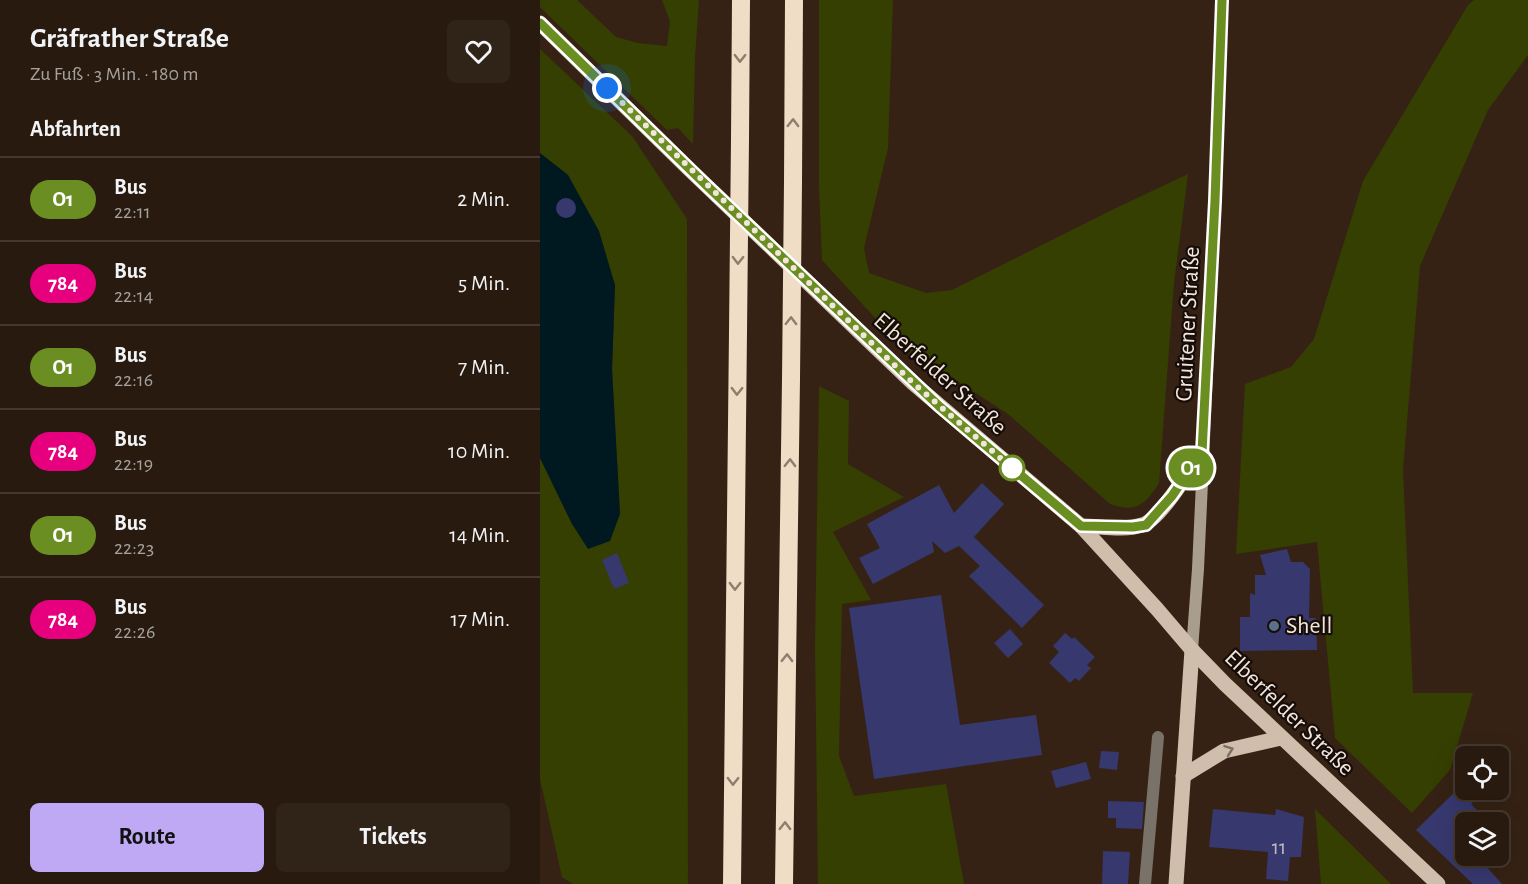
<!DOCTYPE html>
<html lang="de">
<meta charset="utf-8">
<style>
:root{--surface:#281a0f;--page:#302318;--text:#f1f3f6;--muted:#a5a19e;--line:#44382f;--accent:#bfa9f4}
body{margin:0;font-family:"Alegreya Sans",sans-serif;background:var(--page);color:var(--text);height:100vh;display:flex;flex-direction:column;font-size:22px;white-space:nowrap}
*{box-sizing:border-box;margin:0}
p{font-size:20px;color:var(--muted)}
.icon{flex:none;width:33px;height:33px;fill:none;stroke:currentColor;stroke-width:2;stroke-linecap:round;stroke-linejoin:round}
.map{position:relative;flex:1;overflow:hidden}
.sheet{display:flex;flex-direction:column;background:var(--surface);width:540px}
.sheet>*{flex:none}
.badge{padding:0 12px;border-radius:20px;font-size:21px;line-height:39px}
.fabs{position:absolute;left:915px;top:746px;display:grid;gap:12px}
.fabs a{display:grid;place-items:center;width:54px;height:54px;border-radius:9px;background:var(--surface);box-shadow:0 6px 24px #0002,0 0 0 2px var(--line);font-size:30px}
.you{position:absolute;width:30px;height:30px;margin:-15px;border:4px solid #fff;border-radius:50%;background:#1a73e8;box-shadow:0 0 0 9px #1a73e833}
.map>.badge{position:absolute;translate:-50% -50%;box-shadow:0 0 0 3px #fff}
h2{padding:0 30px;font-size:22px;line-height:54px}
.round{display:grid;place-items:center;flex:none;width:63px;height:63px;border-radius:9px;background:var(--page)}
.overview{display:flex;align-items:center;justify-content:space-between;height:102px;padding:0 30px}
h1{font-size:28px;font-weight:600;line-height:45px}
.cta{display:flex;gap:12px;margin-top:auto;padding:12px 30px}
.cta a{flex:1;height:69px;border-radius:9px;background:var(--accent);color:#111;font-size:24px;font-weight:600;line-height:69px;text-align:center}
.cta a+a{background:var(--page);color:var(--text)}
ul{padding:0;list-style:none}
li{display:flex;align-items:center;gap:18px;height:84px;padding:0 30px;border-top:2px solid var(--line)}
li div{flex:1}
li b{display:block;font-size:22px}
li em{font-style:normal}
li .badge{min-width:66px;font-weight:700;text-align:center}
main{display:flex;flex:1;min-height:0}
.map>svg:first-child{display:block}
.green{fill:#353f01}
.water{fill:#001920}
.building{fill:#37386e}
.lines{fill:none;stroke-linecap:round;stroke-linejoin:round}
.street{stroke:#797269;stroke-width:12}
.secondary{stroke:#a99d8e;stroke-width:12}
.primary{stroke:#cebeab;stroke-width:15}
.highway{stroke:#efddc5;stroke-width:18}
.highway-bridge{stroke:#efddc5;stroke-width:18}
.oneway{stroke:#8d7f70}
.oneway2{stroke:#7b6e62}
.line-casing{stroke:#fff;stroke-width:14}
.line{stroke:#6b8e23;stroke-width:9}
.walk{stroke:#f2e5dc;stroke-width:6;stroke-dasharray:0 10.8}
.stop-dot{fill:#fff;stroke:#6b8e23;stroke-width:3}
.service-dot{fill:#5c6f8a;stroke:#160d08;stroke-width:2}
.labels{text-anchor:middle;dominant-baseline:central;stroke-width:4.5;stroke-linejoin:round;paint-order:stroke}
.number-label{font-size:21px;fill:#c3bac0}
.street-label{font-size:24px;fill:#f2e5dc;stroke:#160d08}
.poi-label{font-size:24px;fill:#f2e5dc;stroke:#160d08;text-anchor:start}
</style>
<main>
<section class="sheet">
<div class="overview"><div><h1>Gräfrather Straße</h1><p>Zu Fuß · 3 Min. · 180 m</p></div><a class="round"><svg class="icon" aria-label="heart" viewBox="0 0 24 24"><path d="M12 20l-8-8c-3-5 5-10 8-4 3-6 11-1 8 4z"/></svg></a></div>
<h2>Abfahrten</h2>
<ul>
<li><span class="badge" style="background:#6b8e23;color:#fff">O1</span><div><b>Bus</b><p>22:11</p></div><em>2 Min.</em></li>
<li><span class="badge" style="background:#e6007e;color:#fff">784</span><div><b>Bus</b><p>22:14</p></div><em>5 Min.</em></li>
<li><span class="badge" style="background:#6b8e23;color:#fff">O1</span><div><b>Bus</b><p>22:16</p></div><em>7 Min.</em></li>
<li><span class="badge" style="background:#e6007e;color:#fff">784</span><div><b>Bus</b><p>22:19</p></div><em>10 Min.</em></li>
<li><span class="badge" style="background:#6b8e23;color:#fff">O1</span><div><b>Bus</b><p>22:23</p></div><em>14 Min.</em></li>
<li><span class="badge" style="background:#e6007e;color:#fff">784</span><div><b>Bus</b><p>22:26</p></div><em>17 Min.</em></li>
</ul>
<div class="cta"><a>Route</a><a>Tickets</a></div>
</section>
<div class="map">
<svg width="988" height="884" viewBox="0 0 988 884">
<rect width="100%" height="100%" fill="#352214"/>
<g class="green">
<path d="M0,0h37l39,37 22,6 29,3 3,-25 -8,-21h37l-4,58 -2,86 -15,-16 -11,2 -127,-123z"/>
<path d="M279,0h74l-5,148 -24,100 5,25 57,20 26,-3 166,-83 70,-33 -14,109 -15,200c-14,22 -22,30 -49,21l-102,-90 -111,-72 -75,-82 -3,-72z"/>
<path d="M934,0h54v55l-40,55 -68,156 -17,204 10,223h60l-23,77 -38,43 -77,-75 -18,-196 -81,12 9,-170 46,-17 23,-28 49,-158 105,-176z"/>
<path d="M0,49l92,87 55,83 1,665h-115l-11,-7 -22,-98v-321l32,66 48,-10 -8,-145 3,-84 -47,-110 -28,-22z"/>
<path d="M279,386l30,15 -1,63 56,33 -71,35 38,68 -29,4 -3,152 15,40 92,-12 18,100h-146l-3,-239z"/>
<path d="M775,809l76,75h-70z"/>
</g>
<path class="water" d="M0,153l28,22 31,56 16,54 -3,84 8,145 -10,27 -22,8 -16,-25 -32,-66z"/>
<g class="building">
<circle cx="26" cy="208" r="10"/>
<path d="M442,483l22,21 -30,33 70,68 -22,23 -53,-52 11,-10 -21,-20 -14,7 -13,-12 2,11 -61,32 -14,-26 21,-10 -13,-24 72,-39 15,28z"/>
<path d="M747,549l4,13h12l7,7 -1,49h7l1,32 -77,1v-34h10v-24l5,2v-20h11l-6,-20z"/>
<path d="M77,553l12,30 -15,6 -12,-29z"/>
<path d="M401,595l19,130 76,-10 6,40 -168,24 -25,-171z"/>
<path d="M470,629l13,15 -15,14 -14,-15z"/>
<path d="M525,633l7,6 2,-2 21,20 -8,8 4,3 -12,13 -4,-3 -5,5 -21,-20 10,-11 -6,-6z"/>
<path d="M561,751l18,1 -2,18 -18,-2z"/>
<path d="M546,762l5,17 -35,9 -5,-17z"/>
<path d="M924,783l2,6h3l9,8 -7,7 9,9 -9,9h-5v33h10l26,29h-29l-57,-54z"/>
<path d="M568,801l36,1 -2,27 -26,-1v-10h-8z"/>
<path d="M673,809l62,6 1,-6 28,8 -3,40h-11l-2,24 -22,-2 2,-27 -59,-5z"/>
<path d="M563,851l27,1 -2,32h-26z"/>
</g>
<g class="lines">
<path class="street" d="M605,884l13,-147"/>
<path class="secondary" d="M652,650l6,-81 17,-368 7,-201"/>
<g class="primary">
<path d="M0,23l148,145 225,215 168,143 76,83 35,41 33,34 213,200"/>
<path d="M541,526c19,0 42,5 61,-1 17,-4 49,-57 60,-73"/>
<path d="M643,776l41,-25 57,-13"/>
<path d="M636,884l16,-234"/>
</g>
<g class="highway">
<path d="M200,139l1,-139"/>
<path d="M253,182l1,-182"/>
<path d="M192,884l6,-552"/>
<path d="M244,884l7,-505"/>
</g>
<g class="highway-bridge">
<path d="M198,332l2,-193"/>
<path d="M251,379l2,-197"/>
</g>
</g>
<defs><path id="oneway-chevron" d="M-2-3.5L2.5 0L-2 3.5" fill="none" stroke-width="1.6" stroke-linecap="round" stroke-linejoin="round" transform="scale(1.5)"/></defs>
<g class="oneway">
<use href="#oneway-chevron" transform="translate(200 58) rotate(91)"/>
<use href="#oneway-chevron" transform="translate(253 123) rotate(-89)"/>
<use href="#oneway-chevron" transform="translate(198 260) rotate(91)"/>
<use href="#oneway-chevron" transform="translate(251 321) rotate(-89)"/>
<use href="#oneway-chevron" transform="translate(197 391) rotate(91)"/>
<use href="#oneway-chevron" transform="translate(250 463) rotate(-89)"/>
<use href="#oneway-chevron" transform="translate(195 586) rotate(91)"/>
<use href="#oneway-chevron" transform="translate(247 658) rotate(-89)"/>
<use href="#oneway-chevron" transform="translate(193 781) rotate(91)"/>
<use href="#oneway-chevron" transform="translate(245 826) rotate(-89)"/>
</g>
<use class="oneway2" href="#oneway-chevron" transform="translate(689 750) rotate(-20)"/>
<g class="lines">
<defs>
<path id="line" d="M0,23l165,161 234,222 142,120 52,1 13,-2 26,-29 30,-44 13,-251 7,-201"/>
</defs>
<use href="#line" class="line-casing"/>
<use href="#line" class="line"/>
<path class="walk" d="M67,88l306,295 99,85"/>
</g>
<circle class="stop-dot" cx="472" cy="468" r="12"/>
<circle class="service-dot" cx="734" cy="626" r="6"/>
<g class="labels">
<g class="number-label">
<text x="739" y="847">11</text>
</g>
<g class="street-label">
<text transform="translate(648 324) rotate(-87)">Gruitener Straße</text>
<text transform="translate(400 374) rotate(42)">Elberfelder Straße</text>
<text transform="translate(749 713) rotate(44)">Elberfelder Straße</text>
</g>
<g class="poi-label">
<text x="746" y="626">Shell</text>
</g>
</g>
</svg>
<div class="fabs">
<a><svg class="icon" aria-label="locate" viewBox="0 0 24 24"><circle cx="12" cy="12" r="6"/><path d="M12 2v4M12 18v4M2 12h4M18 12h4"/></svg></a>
<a><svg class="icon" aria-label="layers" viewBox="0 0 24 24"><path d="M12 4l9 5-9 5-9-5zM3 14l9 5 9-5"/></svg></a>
</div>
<div class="you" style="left:67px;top:88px"></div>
<b class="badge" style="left:651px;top:468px;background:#6b8e23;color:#fff">O1</b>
</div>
</main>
